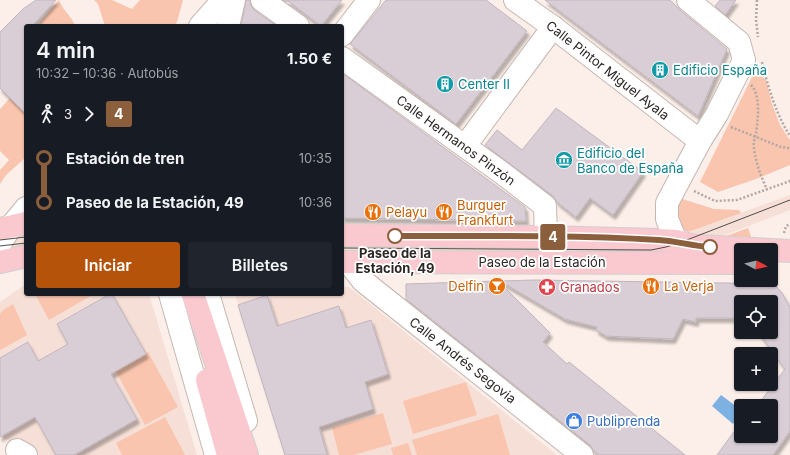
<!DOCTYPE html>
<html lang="es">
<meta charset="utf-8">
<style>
:root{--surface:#171b24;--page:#20242c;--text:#f1f3f6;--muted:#9ea1a6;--accent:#b45309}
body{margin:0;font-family:Inter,sans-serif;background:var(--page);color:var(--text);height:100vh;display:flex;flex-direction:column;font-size:15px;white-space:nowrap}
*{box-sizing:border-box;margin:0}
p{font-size:13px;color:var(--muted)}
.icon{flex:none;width:22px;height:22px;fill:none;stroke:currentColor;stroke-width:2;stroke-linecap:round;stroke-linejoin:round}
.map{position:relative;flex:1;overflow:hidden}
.side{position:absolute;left:24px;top:24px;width:320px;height:272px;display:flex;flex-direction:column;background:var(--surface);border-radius:4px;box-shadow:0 1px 3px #0004}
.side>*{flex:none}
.badge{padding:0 8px;border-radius:3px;font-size:14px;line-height:26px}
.needle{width:26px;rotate:97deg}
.controls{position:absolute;left:734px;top:243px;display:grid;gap:8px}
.controls a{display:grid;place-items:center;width:44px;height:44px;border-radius:4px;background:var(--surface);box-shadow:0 1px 3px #0004;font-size:20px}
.map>.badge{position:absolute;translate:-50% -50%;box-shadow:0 0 0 2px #fff}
.legs{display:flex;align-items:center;gap:6px;height:44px;padding:0 12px;font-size:13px}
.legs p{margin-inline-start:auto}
.head{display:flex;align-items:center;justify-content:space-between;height:68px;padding:0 12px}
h1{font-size:22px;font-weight:600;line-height:30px}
.action{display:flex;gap:8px;margin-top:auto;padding:8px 12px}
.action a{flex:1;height:46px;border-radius:4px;background:var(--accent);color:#fff;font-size:16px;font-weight:600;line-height:46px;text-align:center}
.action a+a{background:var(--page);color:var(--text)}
ul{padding:0 12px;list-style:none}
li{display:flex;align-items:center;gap:14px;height:44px;font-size:15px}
li i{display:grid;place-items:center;width:6px;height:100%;margin:0 5px;background:currentColor}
li i::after{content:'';width:10px;height:10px;margin:-5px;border:3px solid;border-radius:50%;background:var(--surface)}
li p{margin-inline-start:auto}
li:first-child i{background:linear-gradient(#0000 50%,currentColor 0)}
li:last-child i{background:linear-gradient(currentColor 50%,#0000 0)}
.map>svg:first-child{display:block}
.built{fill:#f6dfd6}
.green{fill:#fac5ae}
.water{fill:#7cb1e2}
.building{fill:#d9cdd6;stroke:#c1b6bf;filter:url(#shadow)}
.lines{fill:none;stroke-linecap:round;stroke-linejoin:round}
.minor-casing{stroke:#c5b7b1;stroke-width:24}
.major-casing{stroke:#d1cfcf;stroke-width:24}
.path{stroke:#b2a7a2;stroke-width:2.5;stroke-dasharray:2 2;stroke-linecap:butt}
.minor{stroke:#fff;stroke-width:22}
.major{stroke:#fac9cf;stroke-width:22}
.tram{stroke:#524c48;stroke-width:1}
.line-1-casing{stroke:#fff;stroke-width:9}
.line-1{stroke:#8b5e3c;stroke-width:6}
.stop-1-dot{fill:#fff;stroke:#8b5e3c;stroke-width:2}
.labels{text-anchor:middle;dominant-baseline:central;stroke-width:3.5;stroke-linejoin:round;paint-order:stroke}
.street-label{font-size:13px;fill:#2c2724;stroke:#fff}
.culture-label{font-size:13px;fill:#0d838f;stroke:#fff;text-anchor:start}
.food-label{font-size:13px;fill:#c56008;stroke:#fff;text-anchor:start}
.stop-label{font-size:13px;font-weight:bold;fill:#2c2724;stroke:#fff}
.health-label{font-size:13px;fill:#be3a42;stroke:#fff;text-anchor:start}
.shop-label{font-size:13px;fill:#366cbe;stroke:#fff;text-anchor:start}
</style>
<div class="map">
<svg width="790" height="455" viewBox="0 0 790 455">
<defs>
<filter id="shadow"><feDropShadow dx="2.5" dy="4.5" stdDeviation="1" flood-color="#0004"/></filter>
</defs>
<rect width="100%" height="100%" fill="#fceee8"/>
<g class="built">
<path d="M790,195v15l-114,44 -334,3v-16l328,1 18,-10z"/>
<path d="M26,229v20h-17l-9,-15z"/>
<path d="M26,284v10h123l48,161h-161l-36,-19v-134z"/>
<path d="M342,287h7l208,168h-272l-50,-161h107z"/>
</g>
<g class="green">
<path d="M59,0c4,11 13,16 16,26h-33l-3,-3z"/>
<path d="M94,0h18l20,9 8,-9h43l-6,22 -3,4h-69l-7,-22z"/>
<path d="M755,71l11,9 6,24 8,21 10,15v25l-34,14 -38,13 -18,-10z"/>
<path d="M10,98l16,16v43l-20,18 -6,9v-14l9,-10 -9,-9v-42z"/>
<path d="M679,198l35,11 25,1 2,3 -53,19c-13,-6 -12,-22 -9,-34z"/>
<path d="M748,228l5,14 -40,-1z"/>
<path d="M35,294h59l-45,26z"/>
<path d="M13,304l14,31 -27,15v-36l3,-4z"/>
<path d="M148,352l30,55 -33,18 -30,-55z"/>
<path d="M466,382l11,33 -64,19 -10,-33z"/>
<path d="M383,413l9,31 -38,11h-15l-7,-27z"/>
<path d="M498,414l12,41h-93l-5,-15z"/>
<path d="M165,417l20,38h-63l-6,-12z"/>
<path d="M408,443l4,12h-19l-2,-7z"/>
</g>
<path class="water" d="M721,395l20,15 -8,14 -21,-18z"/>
<g class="building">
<path d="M36,0h20l-24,26h-6v88l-26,-26v-56l23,-23z"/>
<path d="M246,0h4l1,5 3,5 23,16h-36z"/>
<path d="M283,0h59l-21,26 -33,-25 -2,1z"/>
<path d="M386,0h100l41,31 -71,93 -106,-80z"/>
<path d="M545,0h125l10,10 47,39 -29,67z"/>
<path d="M720,0h16l-11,15 -10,-9z"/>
<path d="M342,73l183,134 1,14 -184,-3z"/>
<path d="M556,108l87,64 -30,43 -23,-17 -14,19 -19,-15 -4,-6 -68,-51 12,-15 25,20z"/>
<path d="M535,280l191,3 43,1 7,2 6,7 8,14v124l-17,24h-56l24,-33v14h30v-30h-14l28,-37 -27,-37h13v-30h-30v16h-45v4l-13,-3 -10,20 -67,-3 -10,-6 1,-3 -32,-8 -65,-38z"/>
<path d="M498,281l52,52 -7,9 24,22 2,-2 116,93h-86l-5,-4 -4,-6 -184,-146v-15z"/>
<path d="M110,294h2l34,60 -35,20 26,45 -63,36h-18l-21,-38 -35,20v-79l28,-16 10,19 30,-17 -11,-20z"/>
<path d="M267,295l10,31 62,-20 7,22 25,-8 17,54 -23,8 8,27 -54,18 8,28h-42l-47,-150z"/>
</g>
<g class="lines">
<defs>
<g id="minor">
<path d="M262,0l36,26"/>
<path d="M515,0l38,27 147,114"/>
<path d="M200,26l23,-26"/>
<path d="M228,26l6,-26"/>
<path d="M342,35l27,-35"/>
<path d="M342,58l160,115 43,33 1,31"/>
<path d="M465,146l88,-119"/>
<path d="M676,241l-9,-22v-16l33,-62 17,-27 27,-54 -5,-18 -51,-42"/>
<path d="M0,244l12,-19 14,-17"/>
<path d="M348,262l15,19 219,174"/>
<path d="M170,294l46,161"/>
<path d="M208,294l38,127"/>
<path d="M17,450l9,5"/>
</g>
<g id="major">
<path d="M0,229l26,-6"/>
<path d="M342,235l204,2 112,3 18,1 19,5 95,5"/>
<path d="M0,262l26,-6"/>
<path d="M342,262l399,1"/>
<path d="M193,294l54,161"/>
<path d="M207,380l21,75"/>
</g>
</defs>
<use href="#minor" class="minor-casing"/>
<use href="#major" class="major-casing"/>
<g class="path">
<path d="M757,0l-1,20 2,17"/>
<path d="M762,62c6,25 14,52 28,74"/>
<path d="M751,85c10,10 7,35 5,48 -1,5 -3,10 -2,15 2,16 7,28 13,42"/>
<path d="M731,127l50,20 9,1"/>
<path d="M694,191l21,10 22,-1 53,-19"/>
<path d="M784,233l2,-7 4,-2"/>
</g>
<use href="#minor" class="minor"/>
<use href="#major" class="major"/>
<g class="tram">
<path d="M0,240l26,-3"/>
<path d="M0,246l26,-3"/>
<path d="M342,248l309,2 15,-3 13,-4 111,-43"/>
</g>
</g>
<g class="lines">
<defs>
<path id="line-1" d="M395,236c88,0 176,-1 264,4 17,1 33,6 51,7"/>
</defs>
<use href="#line-1" class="line-1-casing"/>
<use href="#line-1" class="line-1"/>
</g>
<defs>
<symbol id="building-disc" viewBox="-11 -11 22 22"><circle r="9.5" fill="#0f9aa8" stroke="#fff"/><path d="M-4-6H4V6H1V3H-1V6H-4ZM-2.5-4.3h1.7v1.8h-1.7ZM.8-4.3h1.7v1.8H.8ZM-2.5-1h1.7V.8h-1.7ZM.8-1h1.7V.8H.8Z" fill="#fff"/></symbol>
<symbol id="museum-disc" viewBox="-11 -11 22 22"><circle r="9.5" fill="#0f9aa8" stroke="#fff"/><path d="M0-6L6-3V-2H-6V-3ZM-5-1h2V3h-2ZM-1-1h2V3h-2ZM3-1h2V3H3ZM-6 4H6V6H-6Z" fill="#fff"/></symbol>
<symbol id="restaurant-disc" viewBox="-11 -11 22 22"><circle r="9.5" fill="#e8710a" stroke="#fff"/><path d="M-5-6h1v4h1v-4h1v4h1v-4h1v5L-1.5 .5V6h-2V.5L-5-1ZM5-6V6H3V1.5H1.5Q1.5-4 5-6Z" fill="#fff"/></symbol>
<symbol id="bar-disc" viewBox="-11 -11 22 22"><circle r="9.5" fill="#e8710a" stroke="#fff"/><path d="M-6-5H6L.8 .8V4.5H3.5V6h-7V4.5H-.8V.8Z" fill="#fff"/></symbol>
<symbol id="pharmacy-disc" viewBox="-11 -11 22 22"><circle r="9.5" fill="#e0444e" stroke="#fff"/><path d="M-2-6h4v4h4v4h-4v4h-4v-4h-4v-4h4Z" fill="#fff"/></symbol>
<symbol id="shop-disc" viewBox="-11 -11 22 22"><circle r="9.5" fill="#3f7fe0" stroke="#fff"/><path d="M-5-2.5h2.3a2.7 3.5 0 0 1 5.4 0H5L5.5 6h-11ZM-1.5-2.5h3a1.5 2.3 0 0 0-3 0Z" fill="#fff"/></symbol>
</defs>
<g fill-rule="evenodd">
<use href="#building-disc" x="650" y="60" width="20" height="20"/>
<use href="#building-disc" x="435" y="74" width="20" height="20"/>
<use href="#museum-disc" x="554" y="150" width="20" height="20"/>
<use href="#restaurant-disc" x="363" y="202" width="20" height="20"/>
<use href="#restaurant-disc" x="434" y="202" width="20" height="20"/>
<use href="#bar-disc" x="487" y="276" width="20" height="20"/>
<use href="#restaurant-disc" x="641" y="276" width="20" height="20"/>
<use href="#pharmacy-disc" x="537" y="277" width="20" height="20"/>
<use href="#shop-disc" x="564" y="411" width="20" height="20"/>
</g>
<g class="stop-1-dot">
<circle cx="395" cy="236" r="7"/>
<circle cx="710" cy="247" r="7"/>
</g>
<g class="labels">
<g class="street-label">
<text transform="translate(608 70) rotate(38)">Calle Pintor Miguel Ayala</text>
<text transform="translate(456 140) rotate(36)">Calle Hermanos Pinzón</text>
<text x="542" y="262">Paseo de la Estación</text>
<text transform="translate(463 360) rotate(38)">Calle Andrés Segovia</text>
</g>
<g class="culture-label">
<text x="673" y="70">Edificio España</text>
<text x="458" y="84">Center II</text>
<text x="577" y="153">Edificio del<tspan x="577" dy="15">Banco de España</tspan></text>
</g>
<g class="food-label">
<text x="457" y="205">Burguer<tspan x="457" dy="15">Frankfurt</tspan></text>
<text x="386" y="212">Pelayu</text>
<text x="484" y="286" text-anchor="end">Delfin</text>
<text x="664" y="286">La Verja</text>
</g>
<g class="stop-label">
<text x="395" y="253">Paseo de la<tspan x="395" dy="15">Estación, 49</tspan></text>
</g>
<g class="health-label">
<text x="560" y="287">Granados</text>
</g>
<g class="shop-label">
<text x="587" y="421">Publiprenda</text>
</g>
</g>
</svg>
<div class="controls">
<a><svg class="needle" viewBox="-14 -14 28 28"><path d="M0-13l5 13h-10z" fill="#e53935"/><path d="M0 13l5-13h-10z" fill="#9ea1a6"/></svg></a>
<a><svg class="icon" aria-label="locate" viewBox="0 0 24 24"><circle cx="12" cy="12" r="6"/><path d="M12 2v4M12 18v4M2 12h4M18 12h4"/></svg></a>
<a>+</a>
<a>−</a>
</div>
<b class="badge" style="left:553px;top:237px;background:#8b5e3c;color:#fff">4</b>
<section class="side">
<div class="head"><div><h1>4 min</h1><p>10:32 – 10:36 · Autobús</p></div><b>1.50 €</b></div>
<div class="legs"><svg class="icon" aria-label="walk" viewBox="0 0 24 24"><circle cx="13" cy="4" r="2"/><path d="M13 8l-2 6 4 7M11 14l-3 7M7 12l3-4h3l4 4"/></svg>3<svg class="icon" aria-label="forward" viewBox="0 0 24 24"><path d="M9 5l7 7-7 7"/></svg><b class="badge" style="background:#8b5e3c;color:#fff">4</b></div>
<ul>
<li><i style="color:#8b5e3c"></i><b>Estación de tren</b><p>10:35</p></li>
<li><i style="color:#8b5e3c"></i><b>Paseo de la Estación, 49</b><p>10:36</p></li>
</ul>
<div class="action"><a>Iniciar</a><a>Billetes</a></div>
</section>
</div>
